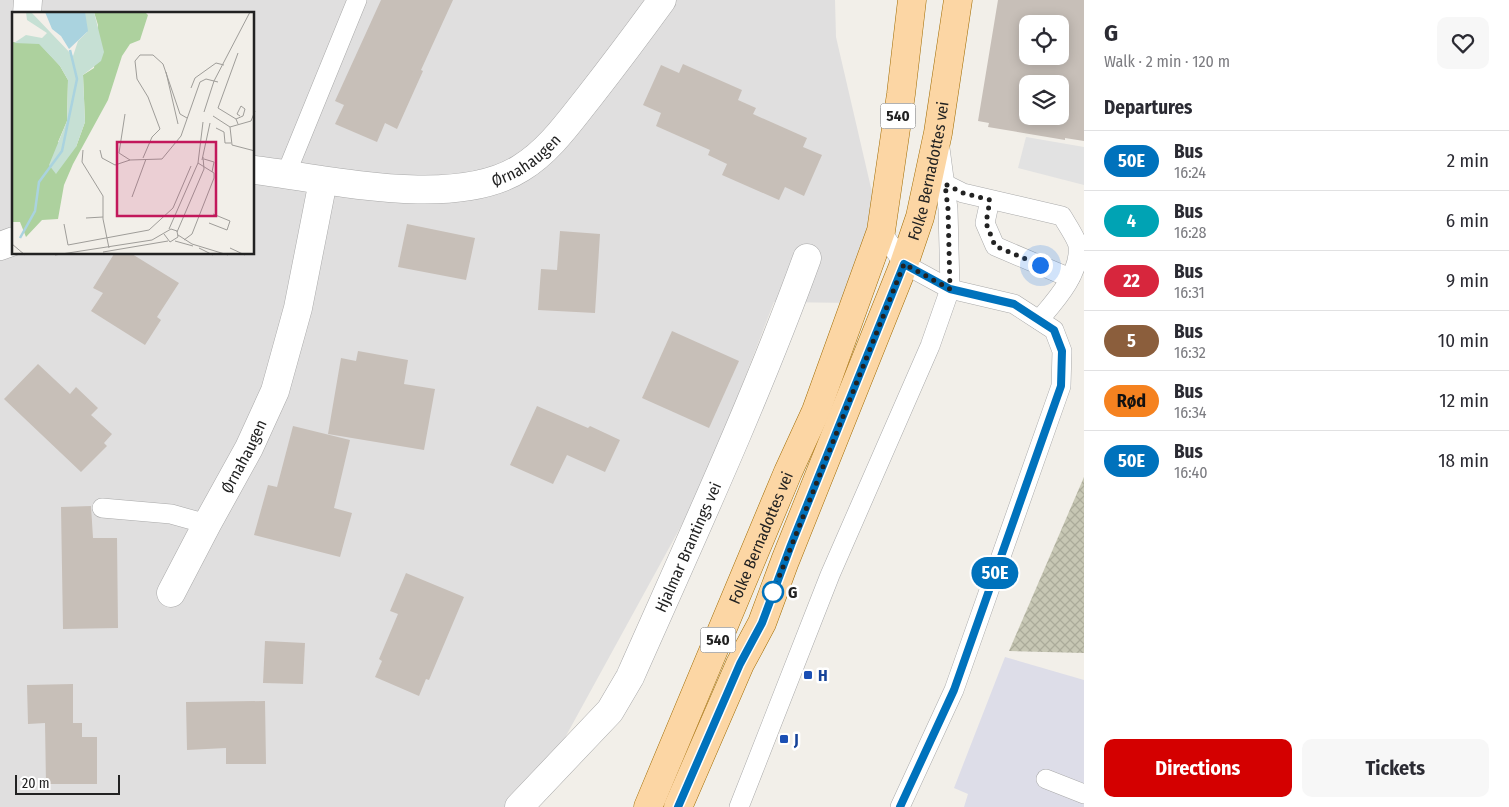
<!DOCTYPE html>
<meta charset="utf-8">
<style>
:root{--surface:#fff;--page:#f7f7f7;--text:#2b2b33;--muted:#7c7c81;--line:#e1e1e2;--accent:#d40000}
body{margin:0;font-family:"Fira Sans Condensed",sans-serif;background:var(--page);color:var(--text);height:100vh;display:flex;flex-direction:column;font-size:19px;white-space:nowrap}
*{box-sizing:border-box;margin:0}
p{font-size:16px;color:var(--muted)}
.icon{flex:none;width:28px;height:28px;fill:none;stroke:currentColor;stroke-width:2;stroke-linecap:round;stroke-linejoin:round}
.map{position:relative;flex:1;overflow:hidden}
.drawer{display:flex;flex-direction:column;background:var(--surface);width:425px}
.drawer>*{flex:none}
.badge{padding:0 10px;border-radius:16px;font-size:18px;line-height:32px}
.controls{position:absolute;left:1019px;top:15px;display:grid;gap:10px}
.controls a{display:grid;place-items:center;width:50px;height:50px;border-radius:10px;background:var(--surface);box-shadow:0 2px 12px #0003;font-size:25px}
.scale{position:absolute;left:15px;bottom:12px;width:105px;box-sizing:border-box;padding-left:5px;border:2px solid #222;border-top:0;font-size:14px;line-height:18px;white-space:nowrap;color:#222;-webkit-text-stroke:4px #fff;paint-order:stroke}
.you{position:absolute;width:25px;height:25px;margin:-12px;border:4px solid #fff;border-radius:50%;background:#1a73e8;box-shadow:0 0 0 8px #1a73e833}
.map>.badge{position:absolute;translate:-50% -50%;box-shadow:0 0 0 2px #fff}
h2{padding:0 20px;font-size:19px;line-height:45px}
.round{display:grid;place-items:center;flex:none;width:52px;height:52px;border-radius:10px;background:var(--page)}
.summary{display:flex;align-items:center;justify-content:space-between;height:85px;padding:0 20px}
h1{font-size:24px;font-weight:700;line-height:38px}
.primary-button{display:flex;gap:10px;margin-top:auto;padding:10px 20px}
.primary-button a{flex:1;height:58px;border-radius:10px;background:var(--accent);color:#fff;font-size:20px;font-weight:700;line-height:58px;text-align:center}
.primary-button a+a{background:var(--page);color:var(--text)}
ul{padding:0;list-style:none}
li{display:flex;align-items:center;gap:15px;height:60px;padding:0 20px;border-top:1px solid var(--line)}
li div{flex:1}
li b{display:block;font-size:19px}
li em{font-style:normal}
li .badge{min-width:55px;font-weight:700;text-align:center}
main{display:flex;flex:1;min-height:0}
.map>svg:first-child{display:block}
.residential{fill:#e0dfdf;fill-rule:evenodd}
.construction{fill:url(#construction-cross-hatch)}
.parking{fill:#e2e2e2}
.plaza{fill:#dddde8}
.building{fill:#c7bfb8;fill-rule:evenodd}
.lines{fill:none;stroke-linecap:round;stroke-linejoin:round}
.service-casing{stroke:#a9a9a9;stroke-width:20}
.minor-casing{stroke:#a9a9a9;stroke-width:29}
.primary-casing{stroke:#a06b00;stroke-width:29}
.service{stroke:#fff;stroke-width:19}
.minor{stroke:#fff;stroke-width:28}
.primary{stroke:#fcd6a4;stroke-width:28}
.line-casing{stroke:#fff;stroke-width:11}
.line{stroke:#0072bc;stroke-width:8}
.walk{stroke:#222;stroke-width:5;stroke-dasharray:0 9}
.stop-dot{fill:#fff;stroke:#0072bc;stroke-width:2.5}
.transit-dot{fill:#1a4fb4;stroke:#fff;stroke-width:2}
.labels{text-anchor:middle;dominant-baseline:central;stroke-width:5;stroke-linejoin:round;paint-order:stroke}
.shield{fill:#fff;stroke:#646464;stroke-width:1}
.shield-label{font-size:15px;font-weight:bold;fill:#222}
.street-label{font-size:16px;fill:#222;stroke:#fff}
.stop-label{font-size:16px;font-weight:bold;fill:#222;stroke:#fff;text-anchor:start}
.transit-label{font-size:16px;font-weight:bold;fill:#164399;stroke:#fff;text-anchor:start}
.inset-river{fill:none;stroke:#aad3df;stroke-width:2.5}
.inset-road{fill:none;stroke:#9f9d99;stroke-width:1}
.view{fill:#c2185b;fill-opacity:0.15;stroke:#c2185b;stroke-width:2.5}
.inset-edge{fill:none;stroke:#222;stroke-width:2.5}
</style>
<main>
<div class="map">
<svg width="1084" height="807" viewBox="0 0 1084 807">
<defs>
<pattern id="construction-cross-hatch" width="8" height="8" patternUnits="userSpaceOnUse" patternTransform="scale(1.25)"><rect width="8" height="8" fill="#c7c7b4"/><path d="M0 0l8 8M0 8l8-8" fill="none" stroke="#abab9a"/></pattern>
</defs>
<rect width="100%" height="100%" fill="#f2efe9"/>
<path class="residential" d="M0,0h835l1,37 45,194 -25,72 -82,-1 -71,184 -176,321h-527zM14,14h240v240h-240z"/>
<path class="construction" d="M1084,477v176l-75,-2z"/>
<path class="parking" d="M1026,137l58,10v38l-66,-17z"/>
<path class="plaza" d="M1005,657l79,23v127h-120l4,-13 -14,-6z"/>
<g class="building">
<path d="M381,0h72l-32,70 2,1 -26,58 -12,-6 -8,19 -42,-18 9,-19 -9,-4z"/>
<path d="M998,0h86v141l-19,-3v2l-77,-13 1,-4 -11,-2zM1028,24h32v32h-32zM1028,84h32v32h-32z"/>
<path d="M683,64l59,26 -4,10 18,8 -3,6 54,24 -4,9 19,8 -18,41 -19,-9 -6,13 -57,-25 5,-11 -19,-9 2,-5 -54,-24 5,-13 -18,-8 18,-40 18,8z"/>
<path d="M407,224l68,14 -9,42 -68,-13z"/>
<path d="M560,231l40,3 -5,79 -57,-3 3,-41 16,1z"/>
<path d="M114,254h18l47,29 -22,34 4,3 -16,25 -54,-34 12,-18 -10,-5z"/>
<path d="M672,331l67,30 -30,67 -67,-30z"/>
<path d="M358,351l50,9 -4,24 31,5 -11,61 -96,-16 13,-76 15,3z"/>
<path d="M38,364l32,30 6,-7 22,21 -7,7 21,19 -8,9 3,3 -26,26 -77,-73z"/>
<path d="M537,406l51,22 2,-2 30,14 -15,32 -38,-17 -14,29 -43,-19z"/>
<path d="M293,426l57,14 -16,68 18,5 -12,44 -86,-22 14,-50 9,2z"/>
<path d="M91,506l2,32h24l1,90 -55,1 -2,-122z"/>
<path d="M406,573l58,24 -35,83 -3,-1 -7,17 -44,-19 7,-16 -3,-2 19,-45 -8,-3z"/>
<path d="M265,641l40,2 -2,41 -40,-1z"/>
<path d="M73,684v39h9v14h15v47h-51l-1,-61 -17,1 -1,-39z"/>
<path d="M265,701l1,63h-40v-16l-39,2 -1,-48z"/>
</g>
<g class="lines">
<defs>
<g id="service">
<path d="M286,174l71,-174"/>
<path d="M945,184l18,9 99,23c4,7 15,23 16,30 3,27 -23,55 -39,74"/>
<path d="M990,200l-5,23 10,23 75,32"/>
<path d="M881,231l23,33 46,25 64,15 40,26 8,21 -1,35 -107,304 -54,117"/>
<path d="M102,508l69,6 36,10"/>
<path d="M1046,779l38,15"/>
<path d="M739,807l91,-232 100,-229 20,-57 -2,-80 -8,-61"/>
</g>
<g id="minor">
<path d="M27,14l1,-14"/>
<path id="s1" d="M254,170c75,9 201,40 267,-2 28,-17 48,-46 68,-71 25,-32 49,-64 73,-97"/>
<path d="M0,246l14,-5"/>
<path id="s2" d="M171,593l36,-69 42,-76 26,-57 23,-83 25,-127"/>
<path id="s3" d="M519,807l91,-96 20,-34c61,-138 125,-276 177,-419"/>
</g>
<g id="primary">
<path id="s4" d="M648,807l140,-335 28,-61 65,-180 20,-137 11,-94"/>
<path id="s5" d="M678,807l62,-143 22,-41 23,-62 119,-297 16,-47 18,-84 20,-133"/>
</g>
</defs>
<use href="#service" class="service-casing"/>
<use href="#minor" class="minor-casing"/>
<use href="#primary" class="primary-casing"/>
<use href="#service" class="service"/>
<use href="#minor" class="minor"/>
<use href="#primary" class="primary"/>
</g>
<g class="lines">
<defs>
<path id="line" d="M678,807l62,-143 22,-41 29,-78 113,-281 46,25 64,15 40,26 8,21 -1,35 -107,304 -54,117"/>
</defs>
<use href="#line" class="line-casing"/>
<use href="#line" class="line"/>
<path class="walk" d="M773,592l131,-328 46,25 -2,-80 -3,-25 18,9 27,7 -4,23 9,23 45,19"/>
</g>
<circle class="stop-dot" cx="773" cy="592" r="10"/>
<g class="transit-dot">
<rect x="803" y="670" width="10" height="10" rx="2.5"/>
<rect x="779" y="734" width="10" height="10" rx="2.5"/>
</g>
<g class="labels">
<g class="shield">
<rect x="880.5" y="103.5" width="35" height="25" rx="4"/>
<rect x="700.5" y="627.5" width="35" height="25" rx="4"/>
</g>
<g class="shield-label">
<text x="898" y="116">540</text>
<text x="718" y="640">540</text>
</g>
<g class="street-label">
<text stroke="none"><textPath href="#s1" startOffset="280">Ørnahaugen</textPath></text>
<text stroke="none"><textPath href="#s5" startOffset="685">Folke Bernadottes vei</textPath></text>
<text stroke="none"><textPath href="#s2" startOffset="155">Ørnahaugen</textPath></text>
<text stroke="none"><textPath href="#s4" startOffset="292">Folke Bernadottes vei</textPath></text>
<text stroke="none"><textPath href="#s3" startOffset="314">Hjalmar Brantings vei</textPath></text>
</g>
<g class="stop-label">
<text x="788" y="592">G</text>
</g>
<g class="transit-label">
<text x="818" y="675">H</text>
<text x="794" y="739">J</text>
</g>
</g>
<g transform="translate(12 12)">
<rect width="242" height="242" fill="#f2efe9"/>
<path d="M82,0h51l3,3 -8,25 -10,4 -8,12 -14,44 -35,64 -9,21 -6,34 -16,1 -16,17 -6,-15h-8v-180l27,1 21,23 8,14 -1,41 -9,21 18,5 9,-25 -2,-47 11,-7 4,-43z" fill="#add19e"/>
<path d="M14,0h5l42,44 5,-15 9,-9 -6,-20h13l10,40 -3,9 -18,14 2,47 -9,25 -20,27 -7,-9 18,-44 1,-41 -8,-14 -21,-22 -25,-1 12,-8 16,3 5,-5 -20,-13z" fill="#c6e0d4"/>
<path d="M33,0h40l3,19 -19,18 -8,-13 -9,-7z" fill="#aad3df"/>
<path class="inset-river" d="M8,226l15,-27 4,-29 23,-31 15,-72 -7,-29"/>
<path class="inset-road" d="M154,60l12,52M179,76l4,-10 21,-15 8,2M192,100l10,-31 36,-69M113,102l-6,39 11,7 32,-1 19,-23 19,-54 6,-3 12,3M201,104l17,11M224,107l-18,-11 20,-55M226,112l-2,-5 7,-3 2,-7 -4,-3 -4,8 3,2M218,115l2,18 23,6M218,115l21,-6 4,-10M204,116l8,4 1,11h6M71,138l-1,12 21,34v23l6,29M88,138l2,8 13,7 15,-5M131,146l9,-21 8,-8 -12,-32 -11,-18 -2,-18 5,-6h13l10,9 17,50 7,4M192,147l10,3 -2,10M190,148l8,-37M120,185l14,-38M74,206l17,-1M197,211l18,7 3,-9 -17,-7M52,212l4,21 81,-15 24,-22 18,-42M157,217l29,-66 5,-41M165,220l27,-63 -1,-12M166,223l14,9 36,11M172,228l8,-6 22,-56v-5l-16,-10M163,229l18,5M0,232l13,11M187,236l14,7M218,236l15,7M91,240l65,-11M43,243l97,-15 19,-11 6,2 1,6 -8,5 -6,-8"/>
<path class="view" d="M105,130h99v74h-99z"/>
<rect width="242" height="242" class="inset-edge"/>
</g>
</svg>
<div class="controls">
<a><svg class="icon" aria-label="locate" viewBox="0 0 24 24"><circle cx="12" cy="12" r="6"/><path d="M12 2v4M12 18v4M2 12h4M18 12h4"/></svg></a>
<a><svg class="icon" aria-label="layers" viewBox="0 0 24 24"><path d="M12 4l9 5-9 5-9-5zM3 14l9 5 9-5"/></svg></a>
</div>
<div class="scale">20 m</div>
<div class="you" style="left:1040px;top:265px"></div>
<b class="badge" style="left:995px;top:573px;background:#0072bc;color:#fff">50E</b>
</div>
<section class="drawer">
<div class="summary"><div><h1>G</h1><p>Walk · 2 min · 120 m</p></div><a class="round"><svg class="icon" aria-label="heart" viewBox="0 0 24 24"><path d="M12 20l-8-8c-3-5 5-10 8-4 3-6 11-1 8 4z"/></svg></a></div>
<h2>Departures</h2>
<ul>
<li><span class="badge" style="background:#0072bc;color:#fff">50E</span><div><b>Bus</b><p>16:24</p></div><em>2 min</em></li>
<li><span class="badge" style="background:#00a3b4;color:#fff">4</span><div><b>Bus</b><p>16:28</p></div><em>6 min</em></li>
<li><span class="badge" style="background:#d7263d;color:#fff">22</span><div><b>Bus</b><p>16:31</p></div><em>9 min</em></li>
<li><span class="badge" style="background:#8b5e3c;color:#fff">5</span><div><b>Bus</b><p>16:32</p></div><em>10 min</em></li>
<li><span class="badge" style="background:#f58220;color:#111">Rød</span><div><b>Bus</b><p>16:34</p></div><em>12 min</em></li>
<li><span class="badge" style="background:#0072bc;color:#fff">50E</span><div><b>Bus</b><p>16:40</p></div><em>18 min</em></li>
</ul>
<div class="primary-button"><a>Directions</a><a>Tickets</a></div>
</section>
</main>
